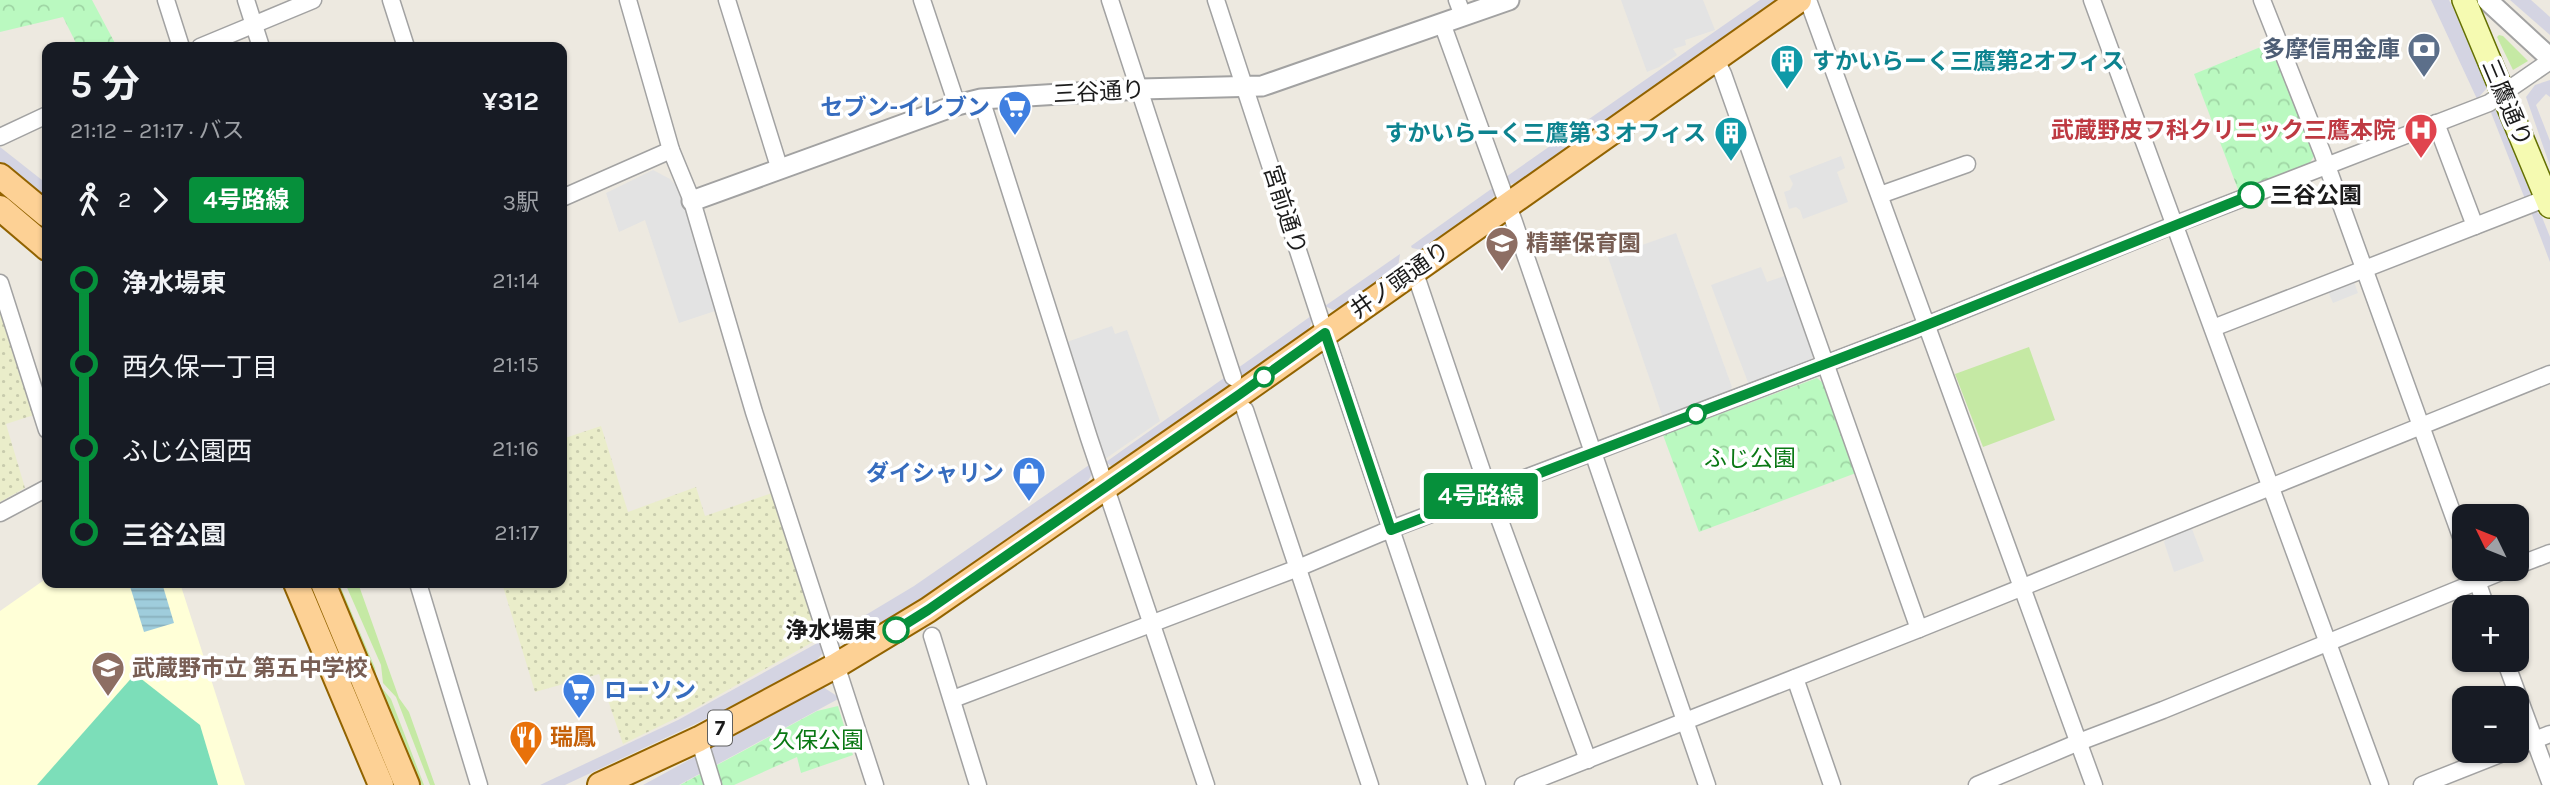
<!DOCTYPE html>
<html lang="ja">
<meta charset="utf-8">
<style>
:root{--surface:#171b24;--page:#242831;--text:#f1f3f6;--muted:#9ea1a6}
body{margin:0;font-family:Karla,"Noto Sans JP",sans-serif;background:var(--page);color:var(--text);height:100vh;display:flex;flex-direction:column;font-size:26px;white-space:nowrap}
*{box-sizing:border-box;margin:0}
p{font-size:23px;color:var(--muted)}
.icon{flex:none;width:38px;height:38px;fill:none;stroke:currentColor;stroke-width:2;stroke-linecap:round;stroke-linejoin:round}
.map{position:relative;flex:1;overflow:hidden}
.sheet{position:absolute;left:42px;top:42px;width:525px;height:546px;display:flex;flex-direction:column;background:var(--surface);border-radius:14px;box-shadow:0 2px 5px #0004}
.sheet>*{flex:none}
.badge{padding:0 14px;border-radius:5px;font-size:24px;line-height:46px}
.needle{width:46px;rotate:313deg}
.tools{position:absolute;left:2452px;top:504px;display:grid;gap:14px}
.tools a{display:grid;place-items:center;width:77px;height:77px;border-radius:14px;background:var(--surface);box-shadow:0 2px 5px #0004;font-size:35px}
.map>.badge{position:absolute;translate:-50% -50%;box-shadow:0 0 0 4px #fff}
.legs{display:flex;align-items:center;gap:10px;height:77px;padding:0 28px;font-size:23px}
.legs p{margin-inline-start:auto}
.overview{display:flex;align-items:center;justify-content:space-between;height:119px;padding:0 28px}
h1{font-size:38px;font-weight:700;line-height:52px}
ul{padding:0 28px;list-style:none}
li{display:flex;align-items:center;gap:24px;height:84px;font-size:26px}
li i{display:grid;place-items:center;width:10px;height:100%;margin:0 9px;background:currentColor}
li i::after{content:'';width:18px;height:18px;margin:-9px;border:5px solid;border-radius:50%;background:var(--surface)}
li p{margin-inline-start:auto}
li:first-child i{background:linear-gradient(#0000 50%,currentColor 0)}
li:last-child i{background:linear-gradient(currentColor 50%,#0000 0)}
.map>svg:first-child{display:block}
.education{fill:#ffffd7}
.farmland{fill:url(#farmland-dots)}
.park{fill:url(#park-crowns)}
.garden{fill:#c5e9a4}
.pitch{fill:#7cdeb9}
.parking{fill:#e3e3e3}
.plaza{fill:#d4d4e2}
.water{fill:url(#water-rules)}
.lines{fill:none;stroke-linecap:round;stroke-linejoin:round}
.minor-casing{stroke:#a2a2a2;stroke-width:19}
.tertiary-casing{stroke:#a2a2a2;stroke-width:23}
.secondary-casing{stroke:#647003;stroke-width:26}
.primary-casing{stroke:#926300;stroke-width:28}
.minor{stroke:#fff;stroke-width:16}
.tertiary{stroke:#fff;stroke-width:19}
.secondary{stroke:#f5fab1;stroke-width:23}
.primary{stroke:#fdd195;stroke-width:24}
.line-1-casing{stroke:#fff;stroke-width:16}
.line-1{stroke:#06903b;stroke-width:10}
.stop-1-dot{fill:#fff;stroke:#06903b;stroke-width:3.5}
.labels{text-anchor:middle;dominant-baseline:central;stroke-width:7;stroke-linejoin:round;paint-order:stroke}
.shield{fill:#fff;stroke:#5f5f5f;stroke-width:2}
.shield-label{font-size:21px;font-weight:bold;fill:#1b1b1b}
.service-label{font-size:23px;font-weight:bold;fill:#4e5e75;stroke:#fff;text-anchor:end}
.culture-label{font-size:23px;font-weight:bold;fill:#0d838f;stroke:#fff;text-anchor:start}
.street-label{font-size:23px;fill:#1b1b1b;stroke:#fff}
.shop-label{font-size:23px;font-weight:bold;fill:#366cbe;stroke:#fff;text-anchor:end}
.health-label{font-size:23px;font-weight:bold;fill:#be3a42;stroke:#fff;text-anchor:end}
.stop-label{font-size:23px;font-weight:bold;fill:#1b1b1b;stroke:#fff;text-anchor:start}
.education-label{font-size:23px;font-weight:bold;fill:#785e54;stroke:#fff;text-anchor:start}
.park-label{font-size:23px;fill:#0a7814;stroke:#fff}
.food-label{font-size:23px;font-weight:bold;fill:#c56008;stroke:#fff;text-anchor:start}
</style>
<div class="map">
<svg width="2550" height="785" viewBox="0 0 2550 785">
<defs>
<pattern id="farmland-dots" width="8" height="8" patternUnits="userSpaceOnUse" patternTransform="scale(1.75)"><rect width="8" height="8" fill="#eaedca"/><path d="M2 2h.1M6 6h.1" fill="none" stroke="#c8cbad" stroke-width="1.8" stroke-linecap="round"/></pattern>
<pattern id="park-crowns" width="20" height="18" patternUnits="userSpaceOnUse" patternTransform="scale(1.75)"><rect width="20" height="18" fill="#baf9c0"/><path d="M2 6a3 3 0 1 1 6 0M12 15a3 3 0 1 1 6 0" fill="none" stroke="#9fd5a4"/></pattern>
<pattern id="water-rules" width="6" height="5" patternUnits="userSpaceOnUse" patternTransform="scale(1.75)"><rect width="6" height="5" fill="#9fcddc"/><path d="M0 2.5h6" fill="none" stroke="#88afbc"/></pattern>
</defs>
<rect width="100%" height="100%" fill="#ede9e0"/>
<path class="education" d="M47,578v5h133l65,202h-245v-174z"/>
<g class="farmland">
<path d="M0,308l34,107 -28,9 19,64 -25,14z"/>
<path d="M601,426l27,86 68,-25 9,29 70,-24 43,147 -129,73 -66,32 -24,-70 -64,18 -33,-109h60v-144z"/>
</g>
<g class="park">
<path d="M0,0h92l25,47h-39l-15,-30 -63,15z"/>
<path d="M2273,42l43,111 -7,11 -70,28 -45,-118z"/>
<path d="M1817,378l7,6 32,89 -157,59 -36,-97z"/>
<path d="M838,706l15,49 -52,18 -4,-16 -63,28h-54l137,-74z"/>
</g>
<g class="garden">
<path d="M2499,35l4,1 25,25 -15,9 -16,-33z"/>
<path d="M2029,347l26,73 -72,27 -28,-73z"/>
<path d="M333,583h6l36,85 2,14 14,17 33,86h-7z"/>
<path d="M345,583h13l41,115 10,14 26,73h-5l-34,-88 -13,-14 -2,-18z"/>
</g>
<path class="pitch" d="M135,674l65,51 18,60h-181z"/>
<g class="parking">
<path d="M1621,0h82l12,30 -30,10 1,5 -13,4 4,6 -18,12 -12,5z"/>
<path d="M1841,156l4,12 -8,4 11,30 -45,17 -3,-9 -4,-3 -7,2 -5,-17 6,-2 3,-6 -4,-8z"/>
<path d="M653,170l17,9 10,11 38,120 -39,13 -34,-103 -26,12 -13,-39z"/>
<path d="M1676,233l56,154 -5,7 -64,24 -55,-161z"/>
<path d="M1761,267l6,15 20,-7 27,79 -3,7 -62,24 -38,-100z"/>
<path d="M2353,279l5,14 -25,10 -6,-14z"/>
<path d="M1112,326l3,8 12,-4 33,91 -55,38 -38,-117z"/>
<path d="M2192,529l12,32 -30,11 -10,-30 3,-5z"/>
</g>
<g class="plaza">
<path d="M1760,0h17l-259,183 -7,1 -8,-5z"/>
<path d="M2431,0h18l38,79v9l-10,11z"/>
<path d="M2510,0h21l19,17v18z"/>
<path d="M2550,80v17l-4,-3 -10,11 14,36v25l-24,-69 9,-12z"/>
<path d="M2494,108l4,1 33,79 -2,9 -4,2 -35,-89z"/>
<path d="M0,147l47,37v18l-47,-39z"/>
<path d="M1494,187v9l-9,10 -64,44 -9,-2 -1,-2z"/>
<path d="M2531,212h6l5,5 8,20v25z"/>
<path d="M1400,254l-2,13 -58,41 -7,2 -8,-4z"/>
<path d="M1311,316v8l-3,6 -190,135 -7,1 -5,-4z"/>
<path d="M1092,463l-1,13 -6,9 -145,102 -92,56 -14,-9 80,-48z"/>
<path d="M821,641l1,13 -8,9 -104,54 -145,68h-25l138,-65z"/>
<path d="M823,687l17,11 -161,87h-36z"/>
</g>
<path class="water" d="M129,583h33l12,40 -30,9z"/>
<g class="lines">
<defs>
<g id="minor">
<path d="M166,0l15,47"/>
<path d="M246,0l15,47"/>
<path d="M391,0l15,47"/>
<path d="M628,0l43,150 21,51 62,211 121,373"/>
<path d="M727,0l53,170"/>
<path d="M922,0l35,105"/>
<path d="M1110,0l123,377"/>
<path d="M1216,0l109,333 152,452"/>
<path d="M1457,0l6,16"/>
<path d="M1808,0l286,785"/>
<path d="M2092,0l288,785"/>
<path d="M2262,0l60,152 142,393"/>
<path d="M1442,23l72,199 193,563"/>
<path d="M200,47l113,-47"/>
<path d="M1715,58l8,16 196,555"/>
<path d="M981,99l108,339 117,347"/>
<path d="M2436,123l39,103"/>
<path d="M0,137l47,-22"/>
<path d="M1880,195l87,-31"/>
<path d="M562,198l109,-48"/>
<path d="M1414,270l71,210 103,280"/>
<path d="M0,283l47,147"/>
<path d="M2213,328l334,-130"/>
<path d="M1245,410l125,375"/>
<path d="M0,513l47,-25"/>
<path d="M2516,566l34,-13"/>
<path d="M2473,569l13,38"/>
<path d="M418,583l61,202"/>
<path d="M932,636l46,149"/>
<path d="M2505,660l45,122"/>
<path d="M1795,678l37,107"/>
<path d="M953,699l345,-131 83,-35 533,-203 262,-106 313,-121 61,-42"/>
<path d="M699,739l14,46"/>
<path d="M2516,747l34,-13"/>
<path d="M1523,785l396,-156 631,-255"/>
<path d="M1977,785l102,-43 84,-32 345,-141"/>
<path d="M2422,785l86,-34"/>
</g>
<g id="tertiary">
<path d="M2487,0l63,58"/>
<path d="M692,201l265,-96 24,-6 159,-10 122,-3 247,-86"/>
</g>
<path id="secondary" d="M2464,0l86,206"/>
<g id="primary">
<path d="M0,176l47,39"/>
<path d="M0,208l47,40"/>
<path d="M296,583l85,202"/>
<path d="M323,583l84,202"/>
<path d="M600,785l99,-46 138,-74 91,-55 312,-216 559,-394"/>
</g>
</defs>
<use href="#minor" class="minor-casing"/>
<use href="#tertiary" class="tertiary-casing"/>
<use href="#secondary" class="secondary-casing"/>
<use href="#primary" class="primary-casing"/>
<use href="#minor" class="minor"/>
<use href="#tertiary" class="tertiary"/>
<use href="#secondary" class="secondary"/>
<use href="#primary" class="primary"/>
</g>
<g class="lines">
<defs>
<path id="line-1" d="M896,630l32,-20 312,-216 85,-61 66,197 523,-200 337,-135"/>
</defs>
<use href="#line-1" class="line-1-casing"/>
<use href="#line-1" class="line-1"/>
</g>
<defs>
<symbol id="bank-pin" viewBox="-11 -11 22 30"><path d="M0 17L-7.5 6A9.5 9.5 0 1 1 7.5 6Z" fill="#5c6f8a" stroke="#fff"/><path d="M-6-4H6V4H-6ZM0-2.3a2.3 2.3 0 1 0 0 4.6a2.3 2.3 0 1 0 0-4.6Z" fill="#fff"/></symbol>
<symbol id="building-pin" viewBox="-11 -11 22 30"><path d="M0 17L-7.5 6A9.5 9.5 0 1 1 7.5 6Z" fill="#0f9aa8" stroke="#fff"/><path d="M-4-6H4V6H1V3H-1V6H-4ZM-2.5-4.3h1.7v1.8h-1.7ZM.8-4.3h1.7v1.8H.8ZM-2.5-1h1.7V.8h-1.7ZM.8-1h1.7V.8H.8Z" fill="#fff"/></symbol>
<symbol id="supermarket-pin" viewBox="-11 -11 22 30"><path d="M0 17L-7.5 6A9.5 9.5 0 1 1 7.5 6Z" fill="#3f7fe0" stroke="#fff"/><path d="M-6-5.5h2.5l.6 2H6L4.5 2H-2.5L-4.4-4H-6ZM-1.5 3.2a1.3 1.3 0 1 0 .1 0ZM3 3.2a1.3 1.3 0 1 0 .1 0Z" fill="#fff"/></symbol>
<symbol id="hospital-pin" viewBox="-11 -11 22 30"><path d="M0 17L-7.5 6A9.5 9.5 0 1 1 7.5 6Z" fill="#e0444e" stroke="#fff"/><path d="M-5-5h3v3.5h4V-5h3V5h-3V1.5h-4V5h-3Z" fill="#fff"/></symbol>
<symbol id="school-pin" viewBox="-11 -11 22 30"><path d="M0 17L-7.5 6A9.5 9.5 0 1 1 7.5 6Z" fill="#8d6e63" stroke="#fff"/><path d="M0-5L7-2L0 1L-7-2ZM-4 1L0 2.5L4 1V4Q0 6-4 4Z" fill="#fff"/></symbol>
<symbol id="shop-pin" viewBox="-11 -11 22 30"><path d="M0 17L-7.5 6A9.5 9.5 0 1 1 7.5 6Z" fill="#3f7fe0" stroke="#fff"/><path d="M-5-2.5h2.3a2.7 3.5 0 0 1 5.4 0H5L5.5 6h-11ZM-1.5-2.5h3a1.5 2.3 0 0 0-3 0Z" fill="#fff"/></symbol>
<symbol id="restaurant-pin" viewBox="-11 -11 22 30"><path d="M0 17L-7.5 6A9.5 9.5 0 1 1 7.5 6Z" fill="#e8710a" stroke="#fff"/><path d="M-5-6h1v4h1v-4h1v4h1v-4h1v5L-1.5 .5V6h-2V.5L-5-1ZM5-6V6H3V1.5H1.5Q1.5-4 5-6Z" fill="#fff"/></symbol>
</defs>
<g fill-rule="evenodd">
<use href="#bank-pin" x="2405" y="30" width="38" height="52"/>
<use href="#building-pin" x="1768" y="42" width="38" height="52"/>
<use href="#supermarket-pin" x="996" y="88" width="38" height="52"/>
<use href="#hospital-pin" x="2402" y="111" width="38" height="52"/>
<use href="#building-pin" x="1712" y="114" width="38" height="52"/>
<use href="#school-pin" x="1483" y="224" width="38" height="52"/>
<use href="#shop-pin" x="1010" y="454" width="38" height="52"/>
<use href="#school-pin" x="89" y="649" width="38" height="52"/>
<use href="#supermarket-pin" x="560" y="671" width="38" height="52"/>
<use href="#restaurant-pin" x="507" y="718" width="38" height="52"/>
</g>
<g class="stop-1-dot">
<circle cx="2251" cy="195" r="12"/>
<circle cx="1264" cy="377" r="9"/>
<circle cx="1696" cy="414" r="9"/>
<circle cx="896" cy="630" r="12"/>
</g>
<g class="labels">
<rect class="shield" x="708" y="710.5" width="24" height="35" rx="5"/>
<g class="shield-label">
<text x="720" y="728">7</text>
</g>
<g class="service-label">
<text x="2400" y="49">多摩信用金庫</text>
</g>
<g class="culture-label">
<text x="1812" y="61">すかいらーく三鷹第2オフィス</text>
<text x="1706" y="133" text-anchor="end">すかいらーく三鷹第３オフィス</text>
</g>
<g class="street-label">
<text transform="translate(1099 92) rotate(-3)">三谷通り</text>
<text transform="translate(2507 103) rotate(67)">三鷹通り</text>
<text transform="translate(1285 210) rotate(72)">宮前通り</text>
<text transform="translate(1400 280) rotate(-35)">井ノ頭通り</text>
</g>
<g class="shop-label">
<text x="990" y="107">セブン-イレブン</text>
<text x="1004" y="473">ダイシャリン</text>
<text x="604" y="690" text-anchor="start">ローソン</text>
</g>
<g class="health-label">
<text x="2396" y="130">武蔵野皮フ科クリニック三鷹本院</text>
</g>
<g class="stop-label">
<text x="2270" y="195">三谷公園</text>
<text x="877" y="630" text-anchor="end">浄水場東</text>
</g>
<g class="education-label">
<text x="1526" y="243">精華保育園</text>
<text x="132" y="668">武蔵野市立 第五中学校</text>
</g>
<g class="park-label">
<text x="1750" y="458">ふじ公園</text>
<text x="818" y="740">久保公園</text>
</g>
<g class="food-label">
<text x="550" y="737">瑞鳳</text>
</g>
</g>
</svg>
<div class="tools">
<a><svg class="needle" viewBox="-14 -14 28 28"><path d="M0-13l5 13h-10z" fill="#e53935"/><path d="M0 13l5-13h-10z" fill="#9ea1a6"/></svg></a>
<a>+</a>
<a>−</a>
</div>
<b class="badge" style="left:1481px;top:496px;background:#06903b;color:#fff">4号路線</b>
<section class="sheet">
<div class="overview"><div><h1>5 分</h1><p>21:12 – 21:17 · バス</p></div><b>¥312</b></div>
<div class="legs"><svg class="icon" aria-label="walk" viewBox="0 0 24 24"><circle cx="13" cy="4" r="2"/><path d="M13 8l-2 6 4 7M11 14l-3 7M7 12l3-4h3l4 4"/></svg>2<svg class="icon" aria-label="forward" viewBox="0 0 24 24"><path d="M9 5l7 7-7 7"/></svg><b class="badge" style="background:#06903b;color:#fff">4号路線</b><p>3駅</p></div>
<ul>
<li><i style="color:#06903b"></i><b>浄水場東</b><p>21:14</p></li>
<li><i style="color:#06903b"></i><span>西久保一丁目</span><p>21:15</p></li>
<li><i style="color:#06903b"></i><span>ふじ公園西</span><p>21:16</p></li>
<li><i style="color:#06903b"></i><b>三谷公園</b><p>21:17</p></li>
</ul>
</section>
</div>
